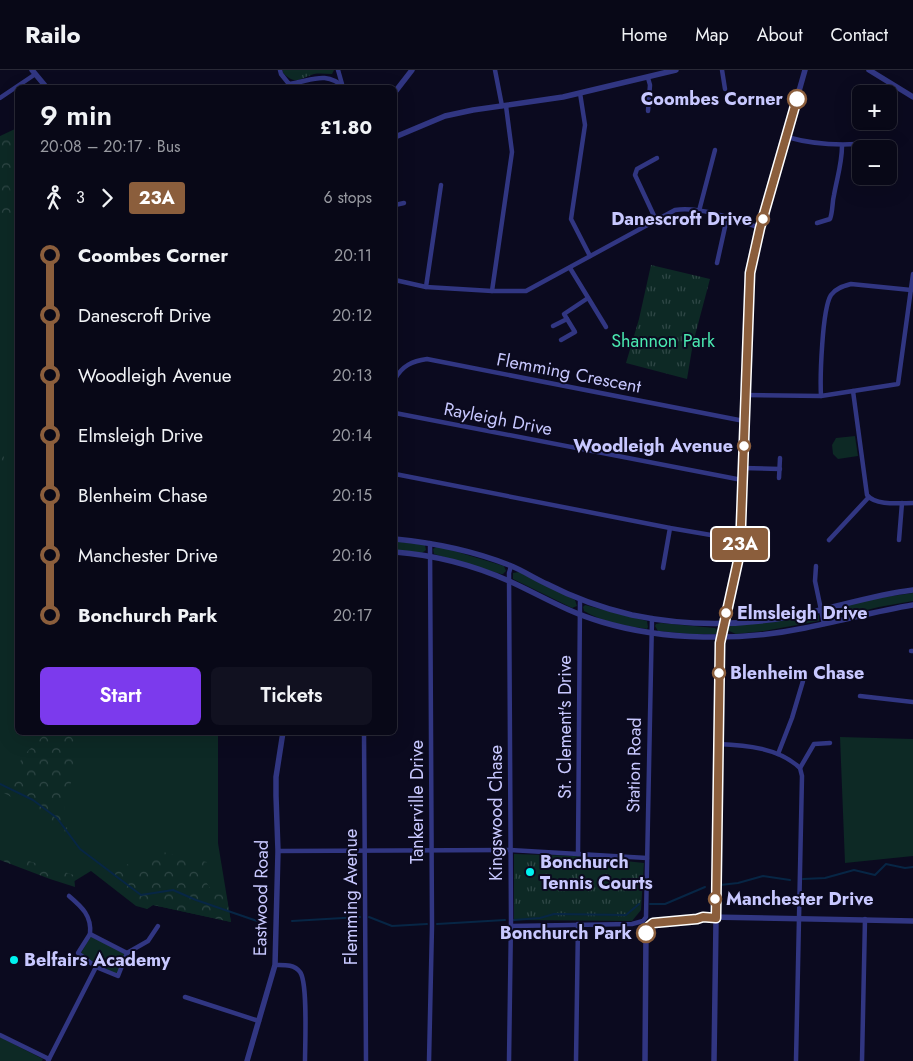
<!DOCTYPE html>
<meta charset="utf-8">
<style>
:root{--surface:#080817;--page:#111120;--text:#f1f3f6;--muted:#989aa1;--line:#292936;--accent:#7c3aed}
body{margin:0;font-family:Jost,sans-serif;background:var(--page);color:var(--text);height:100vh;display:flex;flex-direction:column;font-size:19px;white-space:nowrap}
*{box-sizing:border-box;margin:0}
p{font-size:16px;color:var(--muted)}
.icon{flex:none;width:28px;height:28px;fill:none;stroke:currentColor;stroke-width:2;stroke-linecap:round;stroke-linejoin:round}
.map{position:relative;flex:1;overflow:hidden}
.drawer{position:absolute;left:15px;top:15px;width:382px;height:650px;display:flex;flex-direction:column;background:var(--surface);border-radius:8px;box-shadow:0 5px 20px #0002,0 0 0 1px var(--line)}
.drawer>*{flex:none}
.badge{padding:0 10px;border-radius:4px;font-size:18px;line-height:32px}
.tools{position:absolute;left:852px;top:15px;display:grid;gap:10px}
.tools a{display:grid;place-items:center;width:45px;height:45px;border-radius:8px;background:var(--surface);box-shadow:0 5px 20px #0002,0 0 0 1px var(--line);font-size:25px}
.map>.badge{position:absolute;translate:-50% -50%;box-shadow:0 0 0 2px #fff}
.legs{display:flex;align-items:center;gap:8px;height:55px;padding:0 25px;font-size:16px}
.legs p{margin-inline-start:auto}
.head{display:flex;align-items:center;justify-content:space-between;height:85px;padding:0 25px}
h1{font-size:28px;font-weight:600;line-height:38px}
.action{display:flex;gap:10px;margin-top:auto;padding:10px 25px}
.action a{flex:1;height:58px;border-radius:8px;background:var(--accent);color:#fff;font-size:20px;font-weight:600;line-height:58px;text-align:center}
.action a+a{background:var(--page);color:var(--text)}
ul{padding:0 25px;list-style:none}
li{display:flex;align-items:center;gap:18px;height:60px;font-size:19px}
li i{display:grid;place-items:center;width:8px;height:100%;margin:0 6px;background:currentColor}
li i::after{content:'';width:12px;height:12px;margin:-6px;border:4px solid;border-radius:50%;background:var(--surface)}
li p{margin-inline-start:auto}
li:first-child i{background:linear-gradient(#0000 50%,currentColor 0)}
li:last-child i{background:linear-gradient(currentColor 50%,#0000 0)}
header{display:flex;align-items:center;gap:30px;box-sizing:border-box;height:70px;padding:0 25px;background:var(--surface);border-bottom:1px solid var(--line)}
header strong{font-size:24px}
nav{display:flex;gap:28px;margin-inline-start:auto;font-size:18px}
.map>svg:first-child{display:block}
.green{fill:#0d2925}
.forest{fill:url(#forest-crowns)}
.park{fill:url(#park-tufts)}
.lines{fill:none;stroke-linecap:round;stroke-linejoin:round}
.stream{stroke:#072645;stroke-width:2}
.minor{stroke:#313682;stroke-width:4.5}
.tertiary{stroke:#313682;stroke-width:5.5}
.line-1-casing{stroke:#fff;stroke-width:11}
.line-1{stroke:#8b5e3c;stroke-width:8}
.stop-1-dot{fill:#fff;stroke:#8b5e3c;stroke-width:2.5}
.poi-dot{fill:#00f3f0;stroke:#0b0a1f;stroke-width:2}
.labels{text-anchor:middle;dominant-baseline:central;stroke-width:4;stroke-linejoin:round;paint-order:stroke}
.stop-label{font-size:18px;font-weight:bold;fill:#c8c8ff;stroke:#0b0a1f;text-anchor:end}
.park-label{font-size:18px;fill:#4ae9b0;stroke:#0b0a1f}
.street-label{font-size:18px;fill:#c8c8ff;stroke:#0b0a1f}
.poi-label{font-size:18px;font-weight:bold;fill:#c8c8ff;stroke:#0b0a1f;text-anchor:start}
</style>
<header>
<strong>Railo</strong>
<nav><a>Home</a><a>Map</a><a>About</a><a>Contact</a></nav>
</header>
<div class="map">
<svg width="913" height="991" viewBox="0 0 913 991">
<defs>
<pattern id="forest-crowns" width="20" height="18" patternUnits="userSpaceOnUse" patternTransform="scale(1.25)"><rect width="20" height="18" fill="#0d2925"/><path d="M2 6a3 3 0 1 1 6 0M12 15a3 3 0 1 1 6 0" fill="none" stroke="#2f4746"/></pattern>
<pattern id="park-tufts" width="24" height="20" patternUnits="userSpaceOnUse" patternTransform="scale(1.25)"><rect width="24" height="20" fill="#0d2925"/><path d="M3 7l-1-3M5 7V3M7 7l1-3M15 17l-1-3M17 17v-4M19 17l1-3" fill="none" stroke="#2f4746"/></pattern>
</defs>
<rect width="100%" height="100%" fill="#0b0a1f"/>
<g class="green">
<path d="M17,58l1,604 200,1v110l13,79 -78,-17 -6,4 -11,-3 -45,-35 -18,11 -73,-23v-723z"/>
<path d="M855,366l3,20 -20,3 -5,-5 -1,-9 4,-7z"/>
<path d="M395,471l30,4 1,5 -4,3 -27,-3z"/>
<path d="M438,476l66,20 2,5 -3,3h-2l-67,-20 -1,-5z"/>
<path d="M519,502l56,28 2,6 -5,2 -59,-29v-6z"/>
<path d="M913,523v8l-34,6 -49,12 -4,-2 1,-5c26,-12 58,-15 86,-19z"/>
<path d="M585,535l62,16 1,6 -1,2c-21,-3 -45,-7 -63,-18l-1,-4z"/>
<path d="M815,544l4,1v6l-55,10 -28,3 -9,-4 1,-3 3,-1 41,-4z"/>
<path d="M661,553l54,5 3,3 -2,3h-26l-32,-3 -3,-5 1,-2z"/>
<path d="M840,667l73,2v117l-68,7z"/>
<path d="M91,866l34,18 -8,20 -20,-9 -16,-12z"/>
<path d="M0,967l43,22 -1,2h-42z"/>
</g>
<g class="forest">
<path d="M17,61v49l-9,5 9,17v48l-7,-30 -10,-3v-76z"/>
<path d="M0,362l6,38 2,4 -8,-4z"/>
<path d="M46,663h29l-1,38 -10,37 5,32 -21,-23 -48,-26v-12l12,5 10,-27z"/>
<path d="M0,778l19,10 55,17 1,12 -25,-8 -50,-19z"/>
<path d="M158,781l49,11 -1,20 8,12 12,1 5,27 -78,-17 -6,4 -9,-6 -21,-19 -3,-13 7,-8 23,5z"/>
</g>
<g class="park">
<path d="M283,0h51l-2,4c-6,0 -12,-1 -18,0 -14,4 -18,12 -31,-1z"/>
<path d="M651,195l59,14 -17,64 -6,36 -61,-16 13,-44z"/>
<path d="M514,784l65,2 65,7 -3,47 -9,11 -118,-1z"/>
</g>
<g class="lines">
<g class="stream">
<path d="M0,714l33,16 24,18 23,31 61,46 32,-5 23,10 64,22"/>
<path d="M803,809l22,-1 29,-8 21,5 11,-11 19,4 8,-1"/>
<path d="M720,815l18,-2 25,-7 27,4"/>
<path d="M650,834h15l40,-17"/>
<path d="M369,847l23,9 35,-2"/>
<path d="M514,850l26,-2 14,-4 72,1 13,-11"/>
<path d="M292,851l68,-4"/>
<path d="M437,854l68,-4"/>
</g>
<g class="minor">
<path d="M280,0l1,4 8,10c23,-3 36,-14 56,4"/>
<path d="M338,0l4,14"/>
<path d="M495,0l7,36"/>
<path d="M722,0l3,19"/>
<path d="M580,23l5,32 -14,94 19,37"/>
<path d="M0,28l34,-23"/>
<path d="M648,41l2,-26 -2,-7"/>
<path d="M787,67c28,8 54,9 83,6"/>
<path d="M395,135l9,-2"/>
<path d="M699,141l16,-61"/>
<path d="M656,150l-21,-45 2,-6 20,-11"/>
<path d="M817,153l13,-4c3,-8 2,-16 4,-24 3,-17 8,-32 8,-49"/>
<path d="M717,193l10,-45"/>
<path d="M570,198l36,59"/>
<path d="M395,210l31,7 66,4h34l149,-81c26,-4 61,10 85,18"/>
<path d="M426,217l15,-102"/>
<path d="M492,221l20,-139 -6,-46"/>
<path d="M553,256l14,-7"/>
<path d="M561,270l14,-8 -11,-18 24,-16"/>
<path d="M395,309c7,-13 17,-18 32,-20l317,62"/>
<path d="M853,321l14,104c9,11 33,8 46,8"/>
<path d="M745,325l76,1 77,-12 15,-110"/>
<path d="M821,326c-1,-18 1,-87 10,-101 5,-7 13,-9 20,-11l60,6"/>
<path d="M395,343l347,67"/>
<path d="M743,398l37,1"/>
<path d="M395,404l275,54 70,12"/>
<path d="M779,408l1,-20"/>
<path d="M829,470l39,-42"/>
<path d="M899,470l3,-37"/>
<path d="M816,496l-1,15 9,43"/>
<path d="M663,498l7,-40"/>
<path d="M911,581h2"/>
<path d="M860,626l53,6"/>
<path d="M364,662l2,329"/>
<path d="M718,674c28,1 61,4 82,24l2,8 -6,285"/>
<path d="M778,684l14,-36 11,-37"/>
<path d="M800,698l14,-24 16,-1"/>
<path d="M278,781l232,-1 137,8"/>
<path d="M578,784l2,-254"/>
<path d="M69,826c13,11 23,20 21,38"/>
<path d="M511,856l121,-2 11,-3 3,-4 6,-299"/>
<path d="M90,864l37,19 -9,23 -22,-9 -18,-14z"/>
<path d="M127,883l21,-12 10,-15"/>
<path d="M275,895c9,0 19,-1 25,7 8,10 5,73 5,89"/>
<path d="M185,927l74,24"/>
<path d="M0,965l49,24"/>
<path d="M48,991l48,-94"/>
<path d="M429,991l3,-135 -2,-383"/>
<path d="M509,991l2,-141 -2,-347 2,-7"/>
<path d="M576,991l2,-137"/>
<path d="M862,991l3,-142"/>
</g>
<g class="tertiary">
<path d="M32,0l15,18"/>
<path d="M869,0l44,27"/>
<path d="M395,22l17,-22"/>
<path d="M395,67l50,-21 28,-6 90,-13 113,-27"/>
<path d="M395,469c41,4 76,11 114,26 13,5 25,13 38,19 27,14 55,24 85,31 53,11 109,11 162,1 40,-8 78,-21 119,-26"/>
<path d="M395,482c39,3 78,13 114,29 31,14 60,32 93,41 63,19 140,19 203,6 36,-7 72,-17 108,-23"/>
<path d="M247,991l28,-96 3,-114 -2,-55v-19l7,-45"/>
<path d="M645,991l1,-128 1,-5 6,-5 57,-6 203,4"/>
<path d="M714,991l6,-418 20,-91 11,-279 9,-45 45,-158"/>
</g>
</g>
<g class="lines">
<defs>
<path id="line-1" d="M646,863l1,-5 6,-5 44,-4 6,-2 13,1 4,-275 20,-91 10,-279 10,-45 37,-129"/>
</defs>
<use href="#line-1" class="line-1-casing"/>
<use href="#line-1" class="line-1"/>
</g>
<g class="stop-1-dot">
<circle cx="797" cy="29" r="9"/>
<circle cx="763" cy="149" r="6"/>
<circle cx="744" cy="376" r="6"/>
<circle cx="726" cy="543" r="6"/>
<circle cx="719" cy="603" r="6"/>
<circle cx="715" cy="829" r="6"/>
<circle cx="646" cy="863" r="9"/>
</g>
<g class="poi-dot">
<circle cx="530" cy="802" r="5"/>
<circle cx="14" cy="890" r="5"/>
</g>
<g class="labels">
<g class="stop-label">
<text x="783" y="29">Coombes Corner</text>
<text x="752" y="149">Danescroft Drive</text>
<text x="733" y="376">Woodleigh Avenue</text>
<text x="737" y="543" text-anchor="start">Elmsleigh Drive</text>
<text x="730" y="603" text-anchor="start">Blenheim Chase</text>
<text x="726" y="829" text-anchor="start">Manchester Drive</text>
<text x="632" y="863">Bonchurch Park</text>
</g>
<g class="park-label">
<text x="663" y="271">Shannon Park</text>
</g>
<g class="street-label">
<text transform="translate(569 303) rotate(11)">Flemming Crescent</text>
<text transform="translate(498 349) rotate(11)">Rayleigh Drive</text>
<text transform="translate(565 657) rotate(-90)">St. Clement's Drive</text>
<text transform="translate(634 695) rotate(-89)">Station Road</text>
<text transform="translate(417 732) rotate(-90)">Tankerville Drive</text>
<text transform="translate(496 743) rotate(-90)">Kingswood Chase</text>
<text transform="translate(351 827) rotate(-90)">Flemming Avenue</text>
<text transform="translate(261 828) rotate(-89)">Eastwood Road</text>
</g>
<g class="poi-label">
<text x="540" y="792">Bonchurch<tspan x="540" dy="21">Tennis Courts</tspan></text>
<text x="24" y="890">Belfairs Academy</text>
</g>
</g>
</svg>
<div class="tools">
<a>+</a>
<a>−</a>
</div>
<b class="badge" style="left:740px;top:474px;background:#8b5e3c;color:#fff">23A</b>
<section class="drawer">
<div class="head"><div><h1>9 min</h1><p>20:08 – 20:17 · Bus</p></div><b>£1.80</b></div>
<div class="legs"><svg class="icon" aria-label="walk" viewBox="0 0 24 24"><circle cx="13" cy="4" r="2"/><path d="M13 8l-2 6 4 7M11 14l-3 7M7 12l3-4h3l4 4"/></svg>3<svg class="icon" aria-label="forward" viewBox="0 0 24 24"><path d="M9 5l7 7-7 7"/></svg><b class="badge" style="background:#8b5e3c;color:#fff">23A</b><p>6 stops</p></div>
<ul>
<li><i style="color:#8b5e3c"></i><b>Coombes Corner</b><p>20:11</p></li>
<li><i style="color:#8b5e3c"></i><span>Danescroft Drive</span><p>20:12</p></li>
<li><i style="color:#8b5e3c"></i><span>Woodleigh Avenue</span><p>20:13</p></li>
<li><i style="color:#8b5e3c"></i><span>Elmsleigh Drive</span><p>20:14</p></li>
<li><i style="color:#8b5e3c"></i><span>Blenheim Chase</span><p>20:15</p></li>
<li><i style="color:#8b5e3c"></i><span>Manchester Drive</span><p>20:16</p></li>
<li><i style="color:#8b5e3c"></i><b>Bonchurch Park</b><p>20:17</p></li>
</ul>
<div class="action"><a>Start</a><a>Tickets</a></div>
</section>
</div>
